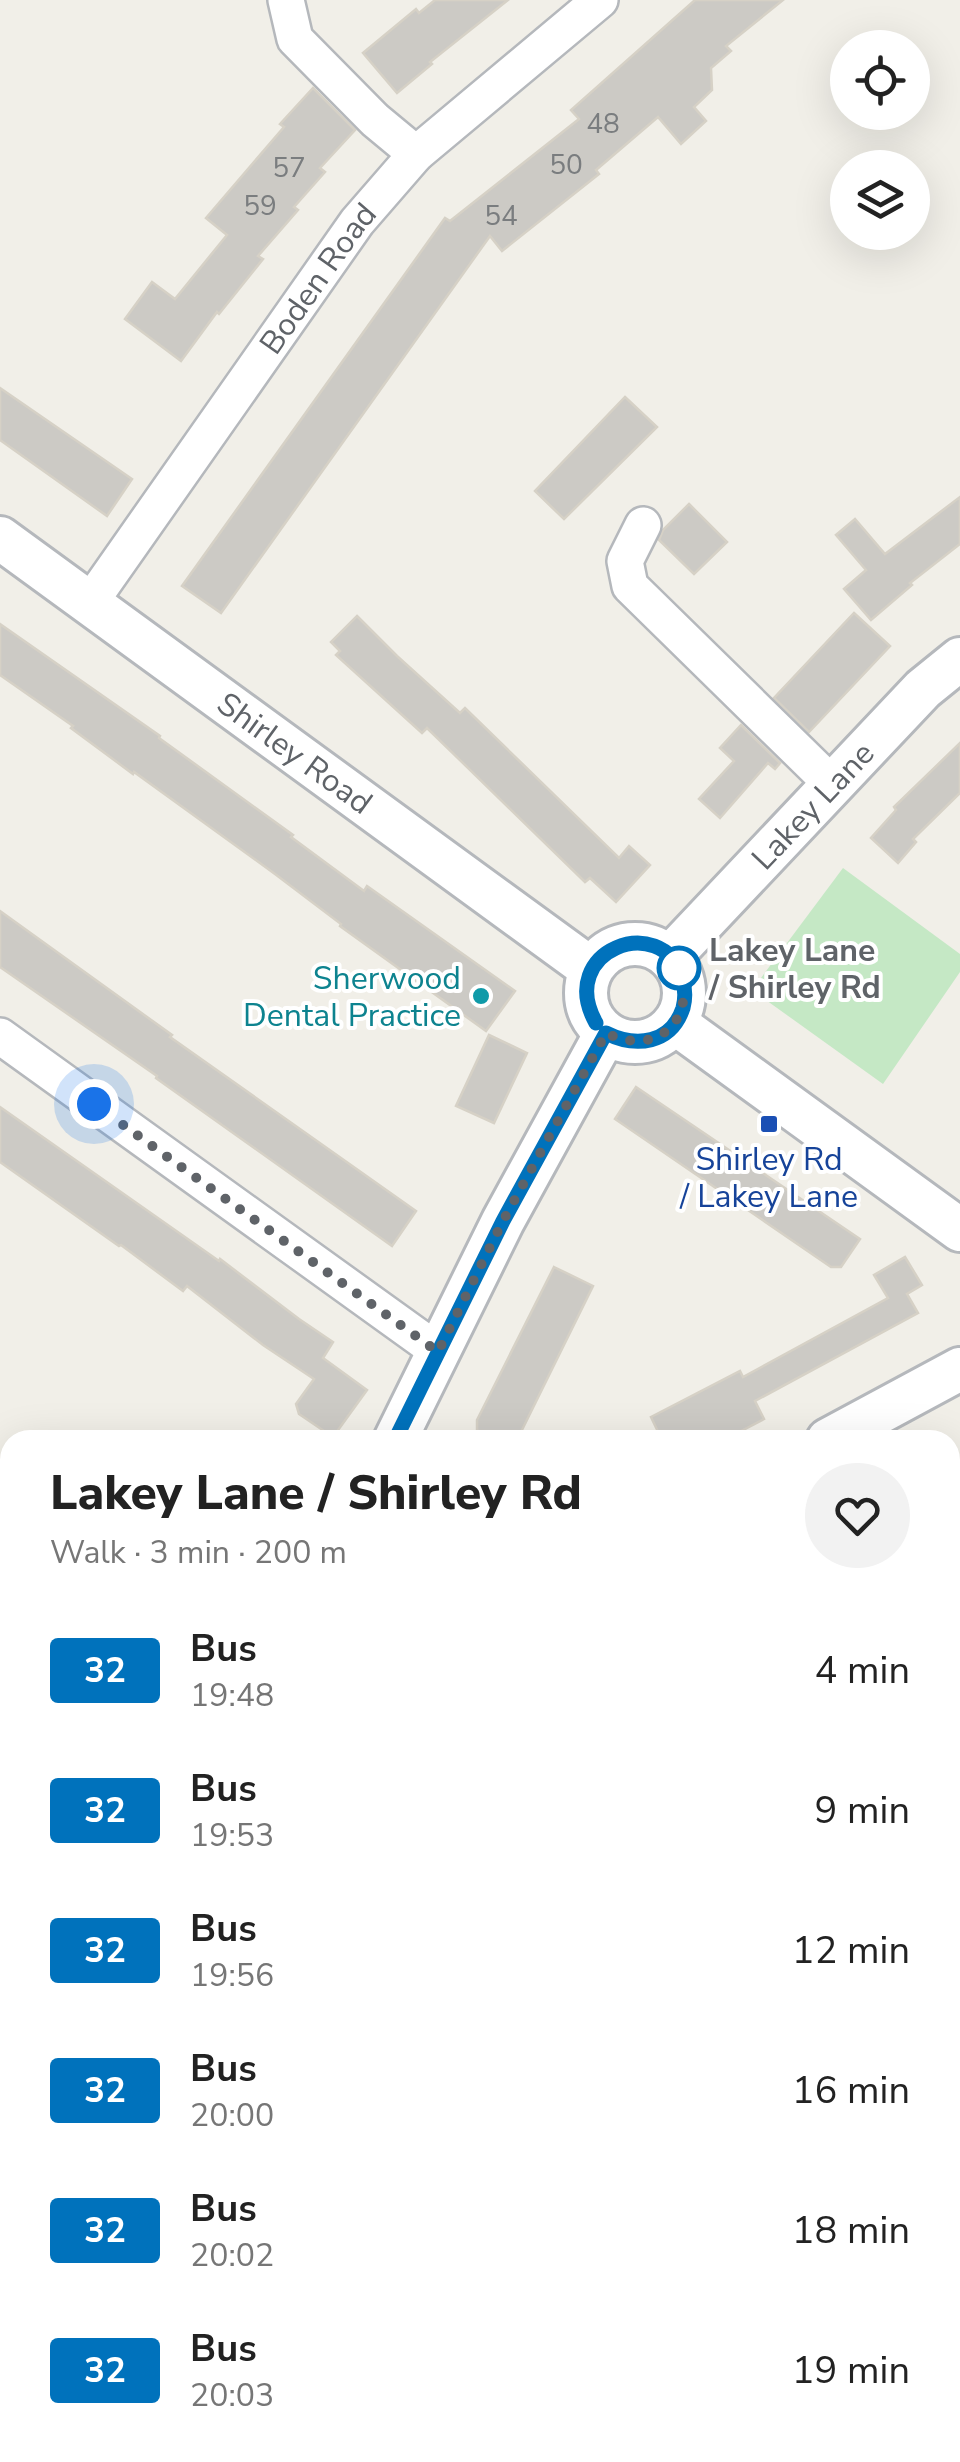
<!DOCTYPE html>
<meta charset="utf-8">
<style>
:root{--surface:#fff;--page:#f2f2f2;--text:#222;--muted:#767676}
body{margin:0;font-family:"Nunito Sans",sans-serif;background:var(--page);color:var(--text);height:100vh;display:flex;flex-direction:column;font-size:38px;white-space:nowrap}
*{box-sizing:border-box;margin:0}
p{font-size:32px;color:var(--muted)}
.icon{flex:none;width:55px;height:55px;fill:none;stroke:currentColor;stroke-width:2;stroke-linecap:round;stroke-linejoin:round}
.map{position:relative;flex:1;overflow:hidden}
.panel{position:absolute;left:0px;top:1430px;width:960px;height:1032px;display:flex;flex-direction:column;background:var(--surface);border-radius:30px 30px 0 0;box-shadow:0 10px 40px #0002}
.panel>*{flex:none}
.badge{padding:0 20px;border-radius:8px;font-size:35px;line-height:65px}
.fabs{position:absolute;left:830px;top:30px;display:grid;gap:20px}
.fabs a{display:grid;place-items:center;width:100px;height:100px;border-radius:50%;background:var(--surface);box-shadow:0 10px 40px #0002;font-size:50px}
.you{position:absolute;width:50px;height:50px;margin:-25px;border:8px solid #fff;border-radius:50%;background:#1a73e8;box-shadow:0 0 0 15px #1a73e833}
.map>.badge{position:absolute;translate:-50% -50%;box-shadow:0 0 0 5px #fff}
.round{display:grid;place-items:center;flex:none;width:105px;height:105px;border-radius:52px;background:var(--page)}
.overview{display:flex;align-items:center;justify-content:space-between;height:170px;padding:0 50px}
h1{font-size:48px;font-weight:800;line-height:75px}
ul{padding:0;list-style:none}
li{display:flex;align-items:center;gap:30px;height:140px;padding:0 50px}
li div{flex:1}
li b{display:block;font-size:38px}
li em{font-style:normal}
li .badge{min-width:110px;font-weight:700;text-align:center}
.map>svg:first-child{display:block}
.education{fill:#e1ded6}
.green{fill:#c5e8c5}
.building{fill:#cccac5;stroke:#d6d1c6;stroke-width:2.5}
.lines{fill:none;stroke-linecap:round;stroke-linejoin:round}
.minor-casing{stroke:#b5b8bc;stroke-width:40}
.tertiary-casing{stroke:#b5b8bc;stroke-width:48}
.minor{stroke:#fff;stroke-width:35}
.tertiary{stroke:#fff;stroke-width:42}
.line-casing{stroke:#fff;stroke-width:22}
.line{stroke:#0072bc;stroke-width:15}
.walk{stroke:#5f6368;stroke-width:10;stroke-dasharray:0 18}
.stop-dot{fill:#fff;stroke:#0072bc;stroke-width:5}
.culture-dot{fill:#0f9aa8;stroke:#fff;stroke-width:4}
.transit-dot{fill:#1a4fb4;stroke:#fff;stroke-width:4}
.labels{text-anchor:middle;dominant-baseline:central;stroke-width:8;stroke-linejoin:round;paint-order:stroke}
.number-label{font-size:28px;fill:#7a7d7f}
.street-label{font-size:32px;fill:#5f6368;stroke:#fff}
.stop-label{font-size:32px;font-weight:bold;fill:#5f6368;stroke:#fff;text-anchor:start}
.culture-label{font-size:32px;fill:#0d838f;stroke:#fff;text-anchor:end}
.transit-label{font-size:32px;fill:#164399;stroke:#fff}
</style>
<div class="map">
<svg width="960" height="2462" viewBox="0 0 960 2462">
<rect width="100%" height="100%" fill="#f1efe8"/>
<g class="education">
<path d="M10,1988v252l-10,-20v-222z"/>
<path d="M137,2453h210l-13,9h-191z"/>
</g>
<path class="green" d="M843,868l117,86v18l-77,112 -131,-94z"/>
<g class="building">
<path d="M435,0h73l-78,62 2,2 -35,29 -34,-40 53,-44 3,4z"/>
<path d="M695,0h88l-57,46 5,5 -20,17 1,22 -18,17 12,14 -25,23 -23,-27 -62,53 3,4 -97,77 -12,-15 -269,377 -39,-27 263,-368 5,3 129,-102 -8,-9z"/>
<path d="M313,88l42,42 -35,38 5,4 -31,35 4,3 -40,46 5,3 -44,55 -2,-2 -36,49 -56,-42 27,-37 23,17 52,-64 -21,-17 78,-91 -4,-3z"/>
<path d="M0,388l132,91 -25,37 -107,-76z"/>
<path d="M625,397l32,30 -93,92 -29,-28z"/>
<path d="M960,497v47l-50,39 2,2 -41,35 -27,-31 22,-19 -30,-35 19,-16 30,35z"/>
<path d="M689,504l38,38 -33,32 -35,-34 4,-10z"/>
<path d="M854,613l36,33 -81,86 -35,-34z"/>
<path d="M357,616l40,40 63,57 5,-5 154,150 10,-12 21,19 -34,37 -26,-24 -5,4 -158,-154 -5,5 -86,-78 4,-4 -9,-9z"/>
<path d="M0,624l160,112 -1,2 134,97 -2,2 73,54 3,-5 148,105 -29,40 -146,-105 1,-2 -66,-50 -141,-102 -1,2 -62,-46 2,-2 -73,-51z"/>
<path d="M741,725l39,38 -5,6 -7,-6 -48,55 -21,-19 35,-38 -14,-13z"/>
<path d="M960,743v50l-47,46 3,3 -18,21 -27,-25 25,-28 -2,-3z"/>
<path d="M0,911l172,124 -2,2 246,174 -24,35 -236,-168 1,-2 -157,-109z"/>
<path d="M489,1035l38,18 -33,70 -38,-17z"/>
<path d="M636,1087l224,152 -19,28h-10l-216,-148z"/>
<path d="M0,1107l219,154 1,-2 79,60 34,23 -10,16 44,32 -34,47 -34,-23 -3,-10 18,-25 -51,-34 -76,-59 -4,5 -62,-46 -2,1 -119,-84z"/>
<path d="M905,1257l17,28 -15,9 11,19 -163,88 9,18 -40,21h-62l-11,-23 89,-46 3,6 145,-79 -14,-23z"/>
<path d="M554,1267l39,19 -76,154h-20l-20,-10v-10z"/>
</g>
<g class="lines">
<defs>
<g id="minor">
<path d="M286,0l9,39 80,81 41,34"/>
<path d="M643,525l-18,36 5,25 204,200"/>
<path id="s1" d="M89,604l268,-382 59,-68 184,-154"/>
<path d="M0,1036l439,316"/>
<path d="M950,1681l10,10"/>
<path d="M0,1726l10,1"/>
<path d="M15,2462l4,-10"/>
<path d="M532,2462l8,-10"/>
</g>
<g id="tertiary">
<path id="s2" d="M0,538l591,431"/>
<circle cx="635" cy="993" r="49"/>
<path id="s3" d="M670,957l253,-268 37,-30"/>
<path d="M675,1023l285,207"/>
<path d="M395,1440l108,-219 103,-188"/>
<path d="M828,1440l132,-71"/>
<path d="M0,1956l10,-8"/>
</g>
</defs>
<use href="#minor" class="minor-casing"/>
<use href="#tertiary" class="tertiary-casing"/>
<use href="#minor" class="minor"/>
<use href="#tertiary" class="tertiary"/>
</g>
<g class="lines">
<defs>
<path id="line" d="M395,1440l108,-219 103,-188c30,15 65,11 77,-25 3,-11 2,-21 -1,-31 -20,-66 -127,-27 -86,46"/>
</defs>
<use href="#line" class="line-casing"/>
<use href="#line" class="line"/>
<path class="walk" d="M94,1104l344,248 65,-131 103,-188c50,25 92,-13 73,-65"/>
</g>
<circle class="stop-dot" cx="679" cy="968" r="20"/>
<circle class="culture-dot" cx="481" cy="996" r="10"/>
<rect class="transit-dot" x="759" y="1114" width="20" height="20" rx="5"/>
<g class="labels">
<g class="number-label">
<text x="603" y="124">48</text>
<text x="566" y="165">50</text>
<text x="289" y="168">57</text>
<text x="260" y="206">59</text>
<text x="501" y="216">54</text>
</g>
<g class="street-label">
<text stroke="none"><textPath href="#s1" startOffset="398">Boden Road</textPath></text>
<text stroke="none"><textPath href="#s2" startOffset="365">Shirley Road</textPath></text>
<text stroke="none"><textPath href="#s3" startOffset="208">Lakey Lane</textPath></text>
</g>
<g class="stop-label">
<text x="709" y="950">Lakey Lane<tspan x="709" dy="37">/ Shirley Rd</tspan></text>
</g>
<g class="culture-label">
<text x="461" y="978">Sherwood<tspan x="461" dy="37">Dental Practice</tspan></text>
</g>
<g class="transit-label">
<text x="769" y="1159">Shirley Rd<tspan x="769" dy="37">/ Lakey Lane</tspan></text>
</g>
</g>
</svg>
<div class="fabs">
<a><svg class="icon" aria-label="locate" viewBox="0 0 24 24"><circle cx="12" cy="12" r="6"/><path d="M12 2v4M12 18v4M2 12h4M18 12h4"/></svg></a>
<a><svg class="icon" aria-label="layers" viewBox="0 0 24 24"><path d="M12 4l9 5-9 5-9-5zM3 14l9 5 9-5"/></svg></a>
</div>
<div class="you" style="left:94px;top:1104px"></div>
<section class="panel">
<div class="overview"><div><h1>Lakey Lane / Shirley Rd</h1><p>Walk · 3 min · 200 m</p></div><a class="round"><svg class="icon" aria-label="heart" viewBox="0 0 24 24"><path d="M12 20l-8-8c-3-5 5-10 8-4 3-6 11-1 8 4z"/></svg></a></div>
<ul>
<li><span class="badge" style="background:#0072bc;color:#fff">32</span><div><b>Bus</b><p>19:48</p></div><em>4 min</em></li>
<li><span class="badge" style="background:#0072bc;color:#fff">32</span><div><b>Bus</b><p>19:53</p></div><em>9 min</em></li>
<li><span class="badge" style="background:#0072bc;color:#fff">32</span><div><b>Bus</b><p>19:56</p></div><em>12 min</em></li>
<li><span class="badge" style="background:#0072bc;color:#fff">32</span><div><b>Bus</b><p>20:00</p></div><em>16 min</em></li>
<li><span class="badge" style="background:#0072bc;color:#fff">32</span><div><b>Bus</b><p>20:02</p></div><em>18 min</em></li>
<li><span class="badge" style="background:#0072bc;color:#fff">32</span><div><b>Bus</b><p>20:03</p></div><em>19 min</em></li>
</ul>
</section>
</div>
